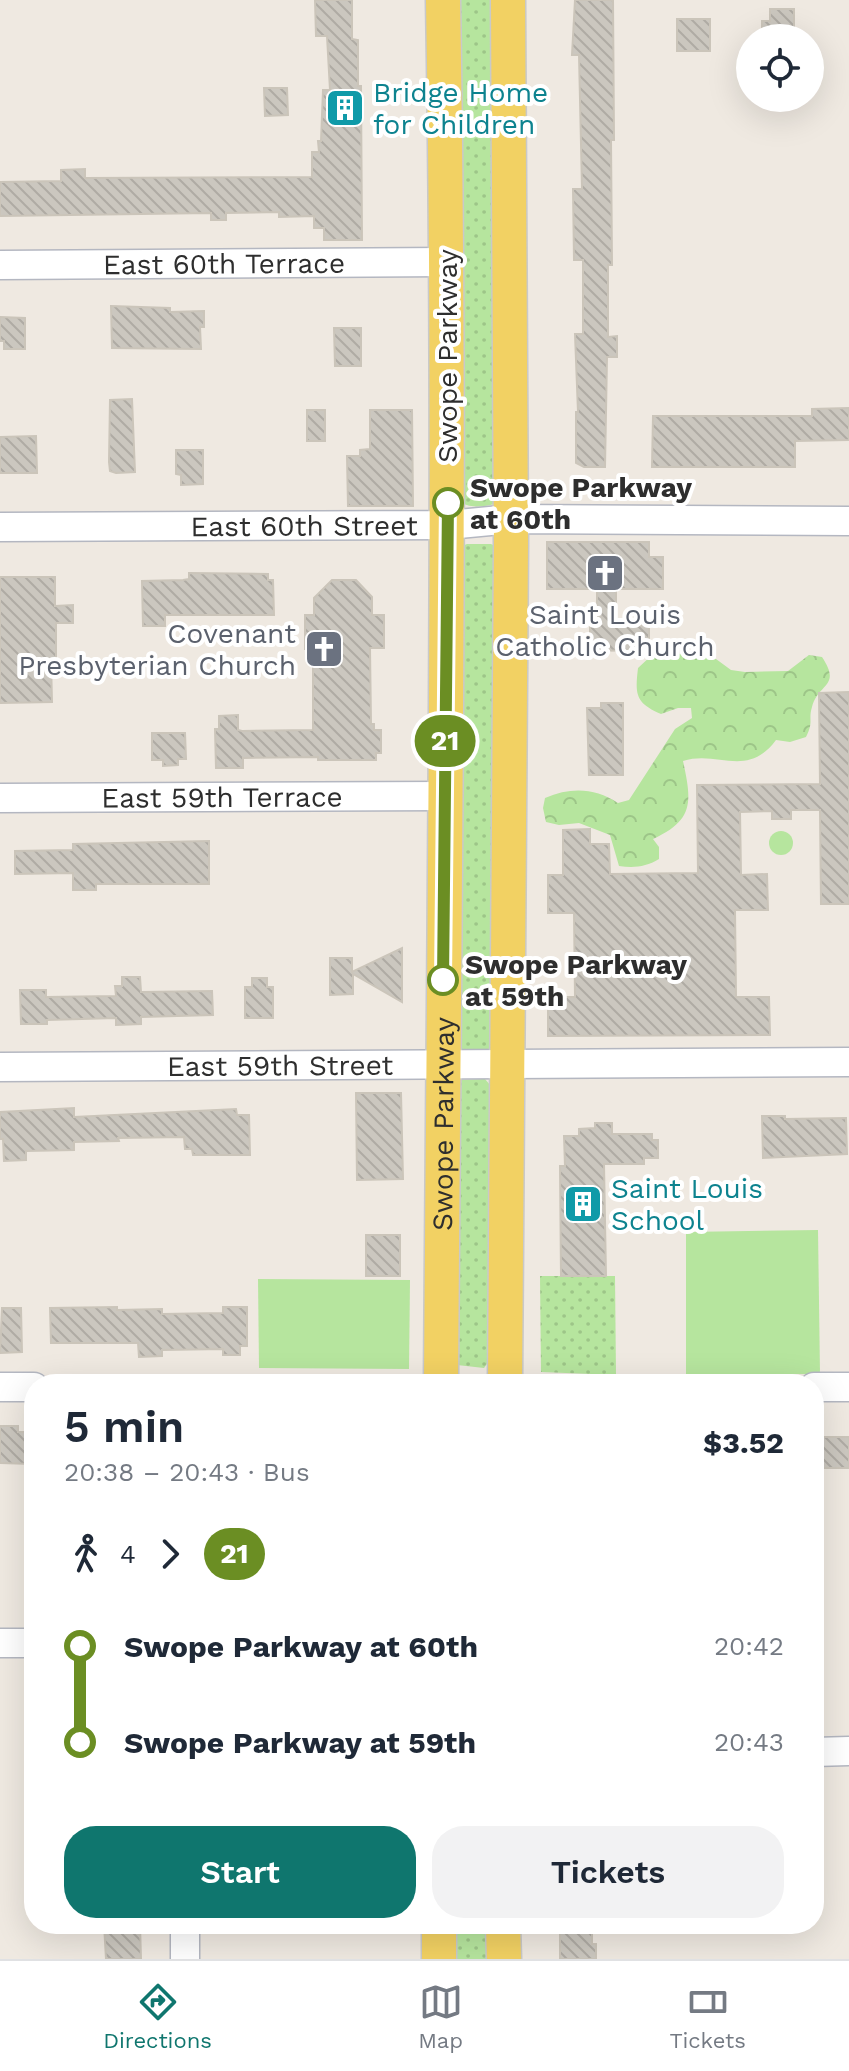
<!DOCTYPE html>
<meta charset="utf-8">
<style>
:root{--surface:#fff;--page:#f2f2f3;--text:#1f2937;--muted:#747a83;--line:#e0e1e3;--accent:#0f766e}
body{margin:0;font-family:"Work Sans",sans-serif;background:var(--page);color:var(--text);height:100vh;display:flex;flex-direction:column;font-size:30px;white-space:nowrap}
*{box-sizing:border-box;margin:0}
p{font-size:26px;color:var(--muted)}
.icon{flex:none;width:44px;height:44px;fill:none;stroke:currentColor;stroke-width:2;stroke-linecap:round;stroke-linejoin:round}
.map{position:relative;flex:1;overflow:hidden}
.panel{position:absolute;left:24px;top:1374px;width:800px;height:560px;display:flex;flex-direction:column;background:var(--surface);border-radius:32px;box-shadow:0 8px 32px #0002}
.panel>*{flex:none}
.badge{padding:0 16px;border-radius:26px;font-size:28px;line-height:52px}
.tools{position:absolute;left:736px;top:24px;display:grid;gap:16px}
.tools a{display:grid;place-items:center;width:88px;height:88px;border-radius:50%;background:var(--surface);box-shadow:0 8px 32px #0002;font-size:40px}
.map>.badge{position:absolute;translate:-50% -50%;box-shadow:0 0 0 4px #fff}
.legs{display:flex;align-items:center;gap:12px;height:88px;padding:0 40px;font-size:26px}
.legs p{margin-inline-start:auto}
.summary{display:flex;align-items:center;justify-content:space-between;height:136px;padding:0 40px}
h1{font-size:44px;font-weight:600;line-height:60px}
.button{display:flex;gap:16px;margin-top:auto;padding:16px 40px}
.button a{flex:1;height:92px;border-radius:32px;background:var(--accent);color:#fff;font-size:32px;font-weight:600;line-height:92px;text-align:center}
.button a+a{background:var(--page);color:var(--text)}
ul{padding:0 40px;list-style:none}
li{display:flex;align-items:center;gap:28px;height:96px;font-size:30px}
li i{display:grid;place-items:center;width:12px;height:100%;margin:0 10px;background:currentColor}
li i::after{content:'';width:20px;height:20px;margin:-10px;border:6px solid;border-radius:50%;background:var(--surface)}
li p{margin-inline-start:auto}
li:first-child i{background:linear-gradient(#0000 50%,currentColor 0)}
li:last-child i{background:linear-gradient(currentColor 50%,#0000 0)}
.dock{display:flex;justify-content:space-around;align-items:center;height:112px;border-top:2px solid var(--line);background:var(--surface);font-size:22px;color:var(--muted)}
.dock a{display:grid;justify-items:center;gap:4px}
.dock .current{color:var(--accent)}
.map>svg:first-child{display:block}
.grass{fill:#b6e59e}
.forest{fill:url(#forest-crowns)}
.park{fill:url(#park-dots)}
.building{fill:url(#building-back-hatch);stroke:#cbc5ba;stroke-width:2}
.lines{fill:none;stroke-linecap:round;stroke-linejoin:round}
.minor-casing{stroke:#b4b7c1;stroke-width:31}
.major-casing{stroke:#c9c9c9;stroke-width:37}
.minor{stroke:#fff;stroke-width:28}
.major{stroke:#f2d163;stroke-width:34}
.line-1-casing{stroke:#fff;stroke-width:18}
.line-1{stroke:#6b8e23;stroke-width:12}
.stop-1-dot{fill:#fff;stroke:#6b8e23;stroke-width:4}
.labels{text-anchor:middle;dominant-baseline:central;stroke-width:8;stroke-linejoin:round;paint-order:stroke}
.culture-label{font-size:28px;fill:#0d838f;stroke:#fff;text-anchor:start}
.street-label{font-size:28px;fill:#2e2e2e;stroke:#fff}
.stop-label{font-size:28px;font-weight:bold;fill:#2e2e2e;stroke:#fff;text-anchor:start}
.worship-label{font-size:28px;fill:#5b616d;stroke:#fff}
</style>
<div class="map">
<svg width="849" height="1959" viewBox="0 0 849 1959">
<defs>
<pattern id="forest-crowns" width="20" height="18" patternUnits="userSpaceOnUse" patternTransform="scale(2)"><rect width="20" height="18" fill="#b6e59e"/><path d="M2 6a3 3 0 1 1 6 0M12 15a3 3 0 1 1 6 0" fill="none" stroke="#9dc588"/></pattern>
<pattern id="park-dots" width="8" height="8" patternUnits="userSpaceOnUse" patternTransform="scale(2)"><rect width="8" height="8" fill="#b6e59e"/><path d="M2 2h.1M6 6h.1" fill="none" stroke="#9dc588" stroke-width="1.8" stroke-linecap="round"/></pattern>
<pattern id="building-back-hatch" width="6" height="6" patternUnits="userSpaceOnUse" patternTransform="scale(2)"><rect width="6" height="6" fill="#cbc7bf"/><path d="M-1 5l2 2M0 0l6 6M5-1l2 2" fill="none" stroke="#afaba4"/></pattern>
</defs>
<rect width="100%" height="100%" fill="#efe9e1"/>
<g class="grass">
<circle cx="781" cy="843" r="12"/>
<path d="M818,1230l2,144h-134v-142z"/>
<path d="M258,1279l152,1 -1,89 -150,-1z"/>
</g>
<path class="forest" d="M674,653l42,6 15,11 14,2 43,-1 21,-16 13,2c20,30 -4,26 -10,50 -4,13 2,14 -6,30l-16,5 -14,-2c-29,39 -58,10 -93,21 9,41 11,59 -30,78l6,8v12c-13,8 -25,9 -40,7l-9,-31 -31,-12 -20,2 -13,-3 -3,-14 2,-10c26,-11 50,-10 73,5l11,-3 46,-71 17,-11 -1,-10h-13l-17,6c-26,-11 -26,-20 -23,-46l14,-13z"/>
<g class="park">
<path d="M456,0h36l2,504c-9,3 -24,4 -32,-1z"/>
<path d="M467,544h24l4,2 -4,499 -3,5c-9,2 -20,3 -28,-1l2,-503z"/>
<path d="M485,1079l6,7 -1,274 -6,8 -27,-3 1,-281 3,-4z"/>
<path d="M540,1276h75l1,99 -75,-3z"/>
<rect x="453" y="1924" width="35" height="35"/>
</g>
<g class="building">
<path d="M315,0h37v39l6,1v46h3l1,154h-38v-12h-10v-12l-35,1v-5l-53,1v7h-15v-7l-211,3v-34l61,-1v-11l24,-1v9l227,-1v-25h7l-1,-11h3l2,-51h7l-3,-54h-11z"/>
<path d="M575,0h38l1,140h-3l1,125h-4v72l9,-1v21h-10l-2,110h-21l-8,-4v-51h2l-3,-78h8v-74h-9l-1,-71h9l-3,-134h-7z"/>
<path d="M770,9h24v29h-32v-17h8z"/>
<rect x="677" y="19" width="33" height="32"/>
<path d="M264,88h23l1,27 -23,1z"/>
<path d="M111,306l59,2v4l34,-1v16h-4l1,22 -89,-1z"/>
<path d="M0,317l25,1v31h-21v-8h-4z"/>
<path d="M334,328h27v38h-26z"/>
<path d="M132,399l3,73 -19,1 -6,-2 -1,-9 1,-62z"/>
<path d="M849,408v32l-54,1v26h-143l1,-51h159v-7z"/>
<rect x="307" y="410" width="18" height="31"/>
<path d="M370,410h42l1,96h-65l-1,-50h13v-6l10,-1z"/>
<path d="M36,436l1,37h-37v-36z"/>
<path d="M176,450h27v34l-22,1v-10l-5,-1z"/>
<path d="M547,542h102v15h14v32h-47v36h33v25l-59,1v-26h7v-36h-50z"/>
<path d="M189,573l79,1v6h5l1,35h-109v11h-22l-1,-45 41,-1 6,-1z"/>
<path d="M0,577h55v29l18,-1v18h-17v37h-5l1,42 -52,1z"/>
<path d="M332,580h24l16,17v18h12v33h-14l1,76h3v6h7v23h-5v7h-58v-3l-75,1v10h-27l-1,-39h4v-13l19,-1v15l4,1 71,-1v-81h-8v-34h9v-17z"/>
<path d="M849,692v212h-28l-1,-94h-29v9h-19v-8l-32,1 1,63 26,-1 1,36h-33l1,87h33l1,38 -222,1v-39h27l-1,-84h-26v-38h15v-45l27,-1v15h19l1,30 88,-1 -1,-88 123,-1 -1,-91z"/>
<path d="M601,703h22v72h-34l-2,-67h14z"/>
<path d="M152,733h33l1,26h-8v6l-15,1v-6h-11z"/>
<path d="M209,841v43h-113v6h-23v-17l-58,1v-23l58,-1v-6z"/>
<path d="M402,948v54l-49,-28v20l-23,1v-37h22v14z"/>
<path d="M122,977h18l1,15 71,-1 1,24 -72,2v7l-25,1v-7l-69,2v4h-26l-1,-34h26v7l70,-1 -1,-10h7z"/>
<path d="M252,978h15v9h6v31h-28v-31h7z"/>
<path d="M356,1093h45l2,86 -46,1z"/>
<path d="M74,1108v9l162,-8 1,6h12l1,40h-57l-1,-6h-7l-1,-12 -66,1 1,3 -45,1v8l-48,1v9l-22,1 -1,-22h-3v-27z"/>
<path d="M762,1116h23v3l61,-1 1,36 -84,4z"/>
<path d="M595,1123h17v11h40v6h6v18h-14v6h-40l2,112h-45l-1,-110h5l-1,-30h15v-7l16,-1z"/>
<rect x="366" y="1235" width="34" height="41"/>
<path d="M117,1307v3l45,-1v5l61,-1v-6h24v39h-7v9h-17v-6l-61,1v6l-23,1 -1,-14h-87l-1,-35z"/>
<path d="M2,1308h19l1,44 -22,1z"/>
<path d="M0,1426h18v6h14v32l-32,-1z"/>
<rect x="814" y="1437" width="35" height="31"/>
<path d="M104,1924h36l1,35h-35z"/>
<path d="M560,1924h32v20h4v15h-36z"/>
</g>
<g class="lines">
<defs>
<g id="minor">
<path id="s1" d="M0,265l447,-3"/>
<path id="s2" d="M0,527l448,-2 63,-6 338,2"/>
<path id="s3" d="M0,798l445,-2"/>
<path id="s4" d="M0,1067l849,-5"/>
<path d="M0,1387h34"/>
<path d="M814,1387h35"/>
<path d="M0,1643h34"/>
<path d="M814,1752l35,-1"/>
<path d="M185,1924v35"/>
</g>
<g id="major">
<path id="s5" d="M441,1384c3,-461 10,-923 2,-1384"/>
<path d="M505,1384l6,-841 -3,-543"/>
<path d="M503,1924l1,35"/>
<path d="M439,1959v-35"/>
</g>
</defs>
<use href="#minor" class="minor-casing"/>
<use href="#major" class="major-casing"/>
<use href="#minor" class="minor"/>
<use href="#major" class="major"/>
</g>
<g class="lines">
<defs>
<path id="line-1" d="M443,980l5,-477"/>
</defs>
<use href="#line-1" class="line-1-casing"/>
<use href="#line-1" class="line-1"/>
</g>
<defs>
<symbol id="building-square" viewBox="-11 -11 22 22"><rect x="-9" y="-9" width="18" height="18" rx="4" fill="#0f9aa8" stroke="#fff"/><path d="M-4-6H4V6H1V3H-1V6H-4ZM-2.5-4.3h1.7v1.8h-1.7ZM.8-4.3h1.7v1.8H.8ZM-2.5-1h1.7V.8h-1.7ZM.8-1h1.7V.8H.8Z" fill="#fff"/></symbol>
<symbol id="church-square" viewBox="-11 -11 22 22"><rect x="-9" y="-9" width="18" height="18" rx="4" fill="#6b7280" stroke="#fff"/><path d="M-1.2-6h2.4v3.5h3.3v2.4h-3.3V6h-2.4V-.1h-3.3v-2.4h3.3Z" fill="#fff"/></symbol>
</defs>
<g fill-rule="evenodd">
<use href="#building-square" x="323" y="86" width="44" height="44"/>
<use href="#church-square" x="583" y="551" width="44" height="44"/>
<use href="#church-square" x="302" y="627" width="44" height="44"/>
<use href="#building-square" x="561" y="1182" width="44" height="44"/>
</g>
<g class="stop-1-dot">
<circle cx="448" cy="503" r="14"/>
<circle cx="443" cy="980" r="14"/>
</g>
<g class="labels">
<g class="culture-label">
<text x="373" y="92">Bridge Home<tspan x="373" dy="32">for Children</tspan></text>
<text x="611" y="1188">Saint Louis<tspan x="611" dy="32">School</tspan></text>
</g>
<g class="street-label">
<text stroke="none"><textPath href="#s1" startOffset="224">East 60th Terrace</textPath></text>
<text transform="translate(447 356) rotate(-90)">Swope Parkway</text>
<text stroke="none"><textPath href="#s2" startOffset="304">East 60th Street</textPath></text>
<text stroke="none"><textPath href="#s3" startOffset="222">East 59th Terrace</textPath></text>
<text stroke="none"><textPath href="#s4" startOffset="280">East 59th Street</textPath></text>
<text stroke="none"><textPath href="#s5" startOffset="260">Swope Parkway</textPath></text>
</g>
<g class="stop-label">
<text x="470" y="487">Swope Parkway<tspan x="470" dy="32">at 60th</tspan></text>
<text x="465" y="964">Swope Parkway<tspan x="465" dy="32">at 59th</tspan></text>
</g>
<g class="worship-label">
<text x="605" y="614">Saint Louis<tspan x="605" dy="32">Catholic Church</tspan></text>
<text x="296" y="633" text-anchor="end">Covenant<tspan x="296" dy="32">Presbyterian Church</tspan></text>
</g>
</g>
</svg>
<div class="tools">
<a><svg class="icon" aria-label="locate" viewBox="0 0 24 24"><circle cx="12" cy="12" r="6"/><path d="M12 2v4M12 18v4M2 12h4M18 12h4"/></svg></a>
</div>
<b class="badge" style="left:445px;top:741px;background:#6b8e23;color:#fff">21</b>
<section class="panel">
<div class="summary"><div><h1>5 min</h1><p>20:38 – 20:43 · Bus</p></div><b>$3.52</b></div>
<div class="legs"><svg class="icon" aria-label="walk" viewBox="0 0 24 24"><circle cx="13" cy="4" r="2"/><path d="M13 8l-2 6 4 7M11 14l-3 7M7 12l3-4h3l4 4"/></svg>4<svg class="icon" aria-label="forward" viewBox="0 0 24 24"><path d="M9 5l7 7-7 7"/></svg><b class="badge" style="background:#6b8e23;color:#fff">21</b></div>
<ul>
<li><i style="color:#6b8e23"></i><b>Swope Parkway at 60th</b><p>20:42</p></li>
<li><i style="color:#6b8e23"></i><b>Swope Parkway at 59th</b><p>20:43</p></li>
</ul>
<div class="button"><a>Start</a><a>Tickets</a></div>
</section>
</div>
<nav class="dock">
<a class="current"><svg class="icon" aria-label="directions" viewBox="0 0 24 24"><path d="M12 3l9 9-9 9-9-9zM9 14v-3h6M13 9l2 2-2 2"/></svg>Directions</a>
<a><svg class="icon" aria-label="map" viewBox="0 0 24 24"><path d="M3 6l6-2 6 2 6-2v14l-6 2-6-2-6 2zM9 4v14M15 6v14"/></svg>Map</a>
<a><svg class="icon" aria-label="tickets" viewBox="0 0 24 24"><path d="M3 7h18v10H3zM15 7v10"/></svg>Tickets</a>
</nav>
